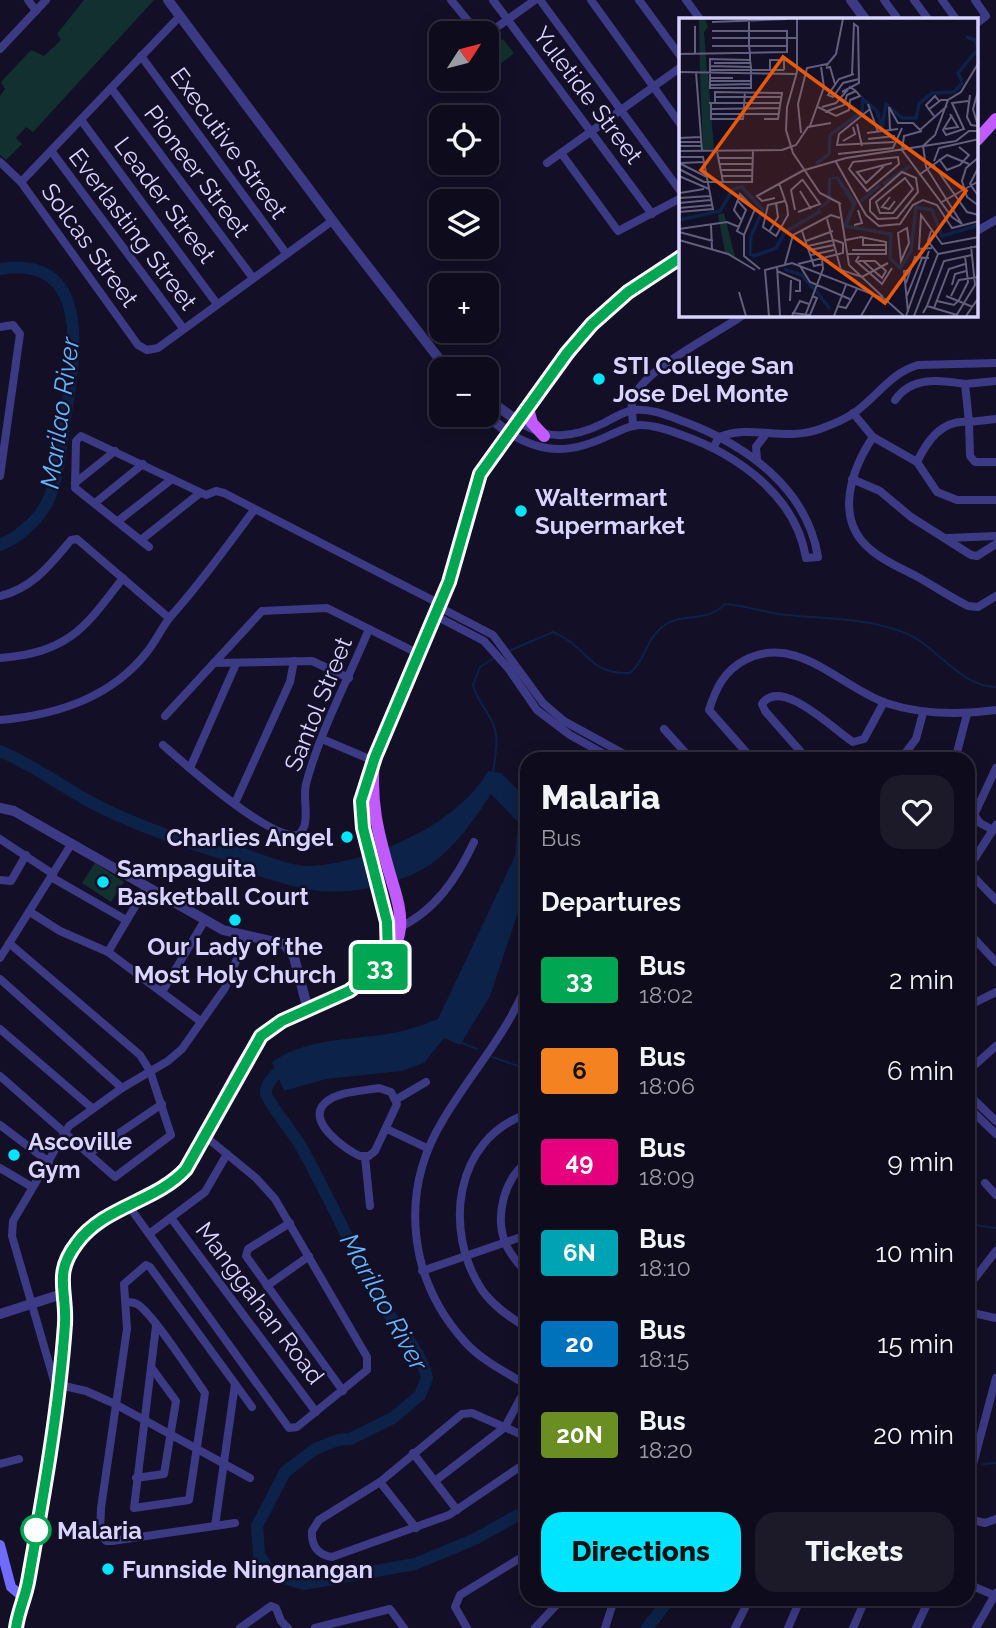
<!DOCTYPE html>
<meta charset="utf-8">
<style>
:root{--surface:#0e0b1c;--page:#1c1929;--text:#f1f3f6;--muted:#9b9ba3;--line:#2e2b3b;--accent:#00e5ff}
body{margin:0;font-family:Raleway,sans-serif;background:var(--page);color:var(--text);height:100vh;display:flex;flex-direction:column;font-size:26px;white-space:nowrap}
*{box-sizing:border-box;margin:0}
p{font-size:23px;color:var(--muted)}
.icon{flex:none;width:38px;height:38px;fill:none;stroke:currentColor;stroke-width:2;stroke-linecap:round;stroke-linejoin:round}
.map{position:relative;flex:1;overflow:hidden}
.sheet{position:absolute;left:520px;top:752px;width:455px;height:854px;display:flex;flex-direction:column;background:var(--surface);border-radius:21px;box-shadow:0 4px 18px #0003,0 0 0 2px var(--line)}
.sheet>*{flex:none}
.badge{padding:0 14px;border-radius:5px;font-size:24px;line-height:46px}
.needle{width:46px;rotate:54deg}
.tools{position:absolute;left:429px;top:21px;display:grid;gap:14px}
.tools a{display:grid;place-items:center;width:70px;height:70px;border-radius:14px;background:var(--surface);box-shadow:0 4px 18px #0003,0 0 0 2px var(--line);font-size:35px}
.map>.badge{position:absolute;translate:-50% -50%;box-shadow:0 0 0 4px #fff}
h2{padding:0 21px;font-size:26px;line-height:63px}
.round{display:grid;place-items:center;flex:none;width:74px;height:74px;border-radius:21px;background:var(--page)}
.headline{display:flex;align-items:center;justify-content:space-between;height:119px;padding:0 21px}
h1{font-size:33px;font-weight:800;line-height:52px}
.primary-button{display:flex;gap:14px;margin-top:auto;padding:14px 21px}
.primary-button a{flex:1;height:80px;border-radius:21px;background:var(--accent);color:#111;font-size:28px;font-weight:800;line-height:80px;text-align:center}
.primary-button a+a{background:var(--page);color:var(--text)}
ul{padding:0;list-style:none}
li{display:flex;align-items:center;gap:21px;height:91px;padding:0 21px}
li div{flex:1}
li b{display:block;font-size:26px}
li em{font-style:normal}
li .badge{min-width:77px;font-weight:700;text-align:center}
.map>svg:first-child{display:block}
.green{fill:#12302f}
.water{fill:#0c2248}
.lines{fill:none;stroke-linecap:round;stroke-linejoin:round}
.stream{stroke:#0c2248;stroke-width:2}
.river{stroke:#0c2248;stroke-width:12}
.minor{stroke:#3d3a85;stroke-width:8}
.tertiary{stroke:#3d3a85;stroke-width:10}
.secondary{stroke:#6f6bff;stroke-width:10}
.primary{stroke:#c25bff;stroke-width:12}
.line-casing{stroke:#fff;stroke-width:16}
.line{stroke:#00a651;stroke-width:10}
.poi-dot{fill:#00e5ff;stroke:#130f26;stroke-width:2.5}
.stop-dot{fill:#fff;stroke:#00a651;stroke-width:3.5}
.labels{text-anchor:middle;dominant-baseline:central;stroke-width:5;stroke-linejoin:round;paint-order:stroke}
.street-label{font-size:24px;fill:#d9d4ff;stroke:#130f26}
.poi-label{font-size:24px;font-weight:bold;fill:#d9d4ff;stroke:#130f26;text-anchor:start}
.stop-label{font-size:24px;font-weight:bold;fill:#d9d4ff;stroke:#130f26;text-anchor:start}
.water-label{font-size:26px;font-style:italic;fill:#62b6ff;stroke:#130f26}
.inset-river{fill:none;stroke:#0c2248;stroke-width:3.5}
.inset-road{fill:none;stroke:#625e7d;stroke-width:2}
.view{fill:#e8590c;fill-opacity:0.15;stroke:#e8590c;stroke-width:3.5}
.inset-edge{fill:none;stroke:#d9d4ff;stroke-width:3.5}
</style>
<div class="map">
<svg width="996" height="1628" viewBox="0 0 996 1628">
<rect width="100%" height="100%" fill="#130f26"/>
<g class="green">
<path d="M84,0h70l-121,132 -7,-5 -10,11 6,6 -16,16 -6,-5v-59l5,-7 -4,-7 30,-32 13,6 17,-16 -4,-6z"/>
<path d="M503,39l11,14 -23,19 -4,-6v-14z"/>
<path d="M95,863l29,19 -13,20 -29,-19z"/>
</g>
<path class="water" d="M488,771l13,2 26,26v87l-37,110 -30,49 -16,-7 -20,25 -22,8 -76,8 -42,12 -12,-29c41,-28 89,-20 134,-32 11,-3 21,-7 32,-11l77,-163 3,-34 -27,-28c-15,23 -30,45 -51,63 -32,27 -87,39 -127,33 -30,-4 -60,-17 -88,-25l5,-22c20,6 57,23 78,23 60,-2 150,-41 180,-95z"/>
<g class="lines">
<g class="stream">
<path d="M509,651l44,-19c35,14 34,43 77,41 16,-13 16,-36 35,-48 18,-13 40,-1 60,-21 19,1 35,7 53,10 41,5 83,3 122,17 35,11 57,55 96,56"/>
<path d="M493,773c2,-18 7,-35 -1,-52 -7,-13 -15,-22 -19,-36l7,-18 14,-9"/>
<path d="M462,1043l15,6"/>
<path d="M492,1057l35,12"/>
<path d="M968,1224l28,4"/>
<path d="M983,1464l13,-1"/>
</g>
<g class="river">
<path d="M0,269c95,-16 74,94 65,150 -3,23 -8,65 -18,84 -9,17 -29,35 -47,42"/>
<path d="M0,751c34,14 62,36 94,53 47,24 97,40 147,55"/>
<path d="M288,1065c-9,6 -23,17 -22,29 1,6 27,40 33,49 29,51 53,106 81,158 16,28 39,43 47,77l-7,17 -27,23 -43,21 -12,1 -23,9 -30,23 -28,54 2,28 8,14 11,8 26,8 111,-20 60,-25 52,-29"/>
<path d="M647,1628l22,-28"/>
</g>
<g class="minor">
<path d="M28,0l8,11"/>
<path d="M451,0l27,33"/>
<path d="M493,0l159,214"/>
<path d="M540,0l141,192"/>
<path d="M591,0l90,125"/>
<path d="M639,0l42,57"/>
<path d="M686,0l14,19"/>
<path d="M884,0l14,19"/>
<path d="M914,0l14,19"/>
<path d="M942,0l14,19"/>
<path d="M975,0l11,16 -9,7"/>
<path d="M486,35l49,-35"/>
<path d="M0,49l46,-49"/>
<path d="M141,56l145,197"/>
<path d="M111,88l142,190"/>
<path d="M81,120l136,184"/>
<path d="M52,152l131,176"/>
<path d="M561,153l57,78 63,-33"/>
<path d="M0,162l21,20 117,163 9,5 11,-2 174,-127"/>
<path d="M547,163l134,-96"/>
<path d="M21,182l159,-166"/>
<path d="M977,231l19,-11"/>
<path d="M0,327l13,-2 7,9 -20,142"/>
<path d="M965,384l31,-3"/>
<path d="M895,400c17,-24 44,-20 70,-16l4,38c-27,-3 -42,19 -52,40"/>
<path d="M853,413l20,24c-22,33 -39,82 -3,112 13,12 31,19 46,27 18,10 34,21 52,30l10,1 18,-11"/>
<path d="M996,419l-27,3 1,34 5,6h21"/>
<path d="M633,426c0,-7 -2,-16 -1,-23 4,-31 87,-70 111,-88"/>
<path d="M509,433c35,22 64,20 101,2 10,-4 19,-10 30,-10 15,0 29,5 42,10 56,20 114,61 124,123l12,-1c-11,-69 -72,-112 -133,-135 -16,-6 -34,-14 -52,-12 -10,2 -20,8 -29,13 -31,15 -56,18 -85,-1"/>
<path d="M873,437l44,25 20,30 20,8h39"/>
<path d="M713,448l6,-11c33,-13 65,5 101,-8 11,-4 24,-9 34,-16 22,-15 36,-40 64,-48l78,-2"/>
<path d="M757,459l-1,-12 9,-12"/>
<path d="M852,479l28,12 31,26 60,38 6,1 19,-12"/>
<path d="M75,483l40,-32"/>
<path d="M95,503l48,-39"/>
<path d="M118,521l54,-42"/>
<path d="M948,538l48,-2"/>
<path d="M141,540l59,-47"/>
<path d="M149,547l-74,-59 1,-47 5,-5 125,59 10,-4 8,2 216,111"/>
<path d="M0,596c33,-8 50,-31 71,-56l6,-1 92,79"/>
<path d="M439,607l54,28 50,68 21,18 71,39"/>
<path d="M436,616l48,25 24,27 29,42 33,25 45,25"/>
<path d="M0,658c69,-6 84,-29 123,-80"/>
<path d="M214,663l98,-2 37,17"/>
<path d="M165,716l97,-105 65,-3 92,46"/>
<path d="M0,720c57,-5 111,-22 147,-68 9,-11 15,-25 24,-36 30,-33 56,-70 83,-106"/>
<path d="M664,729l28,31"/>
<path d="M322,739l52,22"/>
<path d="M163,745c24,21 106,95 135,90 14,-10 4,-36 8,-51 14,-53 42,-104 63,-155"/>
<path d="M753,760l-44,-50c7,-22 15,-39 36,-50 52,-27 94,26 141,43 36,12 72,12 110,7"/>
<path d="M808,760l-43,-49 -3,-7c19,-28 72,26 91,38l11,-3 20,-37"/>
<path d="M900,760l16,-21 7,-26"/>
<path d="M955,760l12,-46"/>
<path d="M190,768l46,-104"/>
<path d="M235,803l55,-121 4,-21"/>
<path d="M993,830l-13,-7 -6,-8 22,-47"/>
<path d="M0,839l53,35"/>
<path d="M968,869l28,-44"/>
<path d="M968,871l28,29"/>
<path d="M51,877l75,43"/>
<path d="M0,880l11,1 15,-26"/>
<path d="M30,912l30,19 48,21 92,69"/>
<path d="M396,929c39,-17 61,-51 78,-87"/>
<path d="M968,932l28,30"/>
<path d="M246,937l-21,51 -43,61 -14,12 -46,27 -53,38 -56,95 -1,15 43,148 31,7 29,13 135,74"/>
<path d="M108,952l38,-64"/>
<path d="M0,958l72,-115"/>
<path d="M0,979l122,109"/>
<path d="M527,983c-19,50 -57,91 -84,137 -44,72 -35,159 22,222 16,18 42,31 62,43"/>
<path d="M162,992l43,-72"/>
<path d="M968,1006l28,-14"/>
<path d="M0,1029l92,79"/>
<path d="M968,1071l28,-25"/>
<path d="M0,1076l115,101 56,-42 -21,-64 -10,-16 -131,-112"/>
<path d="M379,1088l12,4 6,12 -22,47 -6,5h-9c-14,-6 -55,-35 -35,-53 13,-12 39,-12 54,-15z"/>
<path d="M968,1094l28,27"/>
<path d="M397,1099l29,-17"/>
<path d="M968,1107l28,27"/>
<path d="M527,1114c-73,25 -84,117 -45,176 11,16 29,28 45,38"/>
<path d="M0,1125l49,37"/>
<path d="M387,1129l40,19"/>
<path d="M90,1153l72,-49"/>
<path d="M365,1157l5,49"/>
<path d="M527,1162c-23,17 -32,54 -22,80 4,12 14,22 22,32"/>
<path d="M0,1168l32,19"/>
<path d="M985,1183l11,12"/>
<path d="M128,1205l161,223 8,-1 70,-57v-13l-92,-158 -19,-21 -50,-41"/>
<path d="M171,1218l145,194"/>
<path d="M290,1223l-42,26 -2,7 97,135"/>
<path d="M149,1234l56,-42 22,-38"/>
<path d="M422,1271l105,-36"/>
<path d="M267,1286l42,-30"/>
<path d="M968,1287l28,-36"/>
<path d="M126,1302c4,0 7,0 11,2 15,8 55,71 68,89l-16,107 -55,8 22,-182"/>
<path d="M968,1312l28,6"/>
<path d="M527,1437l-55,-24 -10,1 -82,68 -61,38 -7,11c-1,15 6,24 20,26l117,-42 78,-53"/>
<path d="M413,1453l44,57"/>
<path d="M0,1464l19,-5"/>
<path d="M136,1478l28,-4 12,-73 -25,-34"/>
<path d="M435,1481l70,-54 22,-41"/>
<path d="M380,1482l36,46"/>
<path d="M968,1483l28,-105"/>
<path d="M968,1519l17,4 11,-4"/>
<path d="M235,1523l-123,18h-6l-6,-7 1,-26 26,-179 -3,-45 22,-19 4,2 102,140"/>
<path d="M215,1526l20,-142"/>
<path d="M968,1584l28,12"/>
<path d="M240,1628l31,-22 5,2 5,13 7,7"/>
<path d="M315,1628l75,-19 14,19"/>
<path d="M467,1628l-12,-21 5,-12 67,-41"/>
<path d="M535,1628l26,-28"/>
<path d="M605,1628l9,-28"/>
<path d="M735,1628l14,-28"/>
<path d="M788,1628l12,-28"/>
<path d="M853,1628l12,-28"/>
<path d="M916,1628l13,-28"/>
<path d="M976,1628l20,-35"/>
</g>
<g class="tertiary">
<path d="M168,0l170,228 109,141"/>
<path d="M851,0l14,19"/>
<path d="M486,398l33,24"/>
<path d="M486,415l23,18"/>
<path d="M0,808l14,3 209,119 61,14 10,13 14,53"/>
<path d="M0,1314l62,-20"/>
</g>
<path class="secondary" d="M0,1545l11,42 14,12"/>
<g class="primary">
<path d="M977,140l19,-21"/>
<path d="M528,409l4,14 12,13"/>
<path d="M388,954l-1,-32 -24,-94 -2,-27 14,-44 74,-175 31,-107 107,-145 28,-28 66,-45"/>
<path d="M16,1628c3,-16 9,-30 12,-46 15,-85 32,-172 37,-258 2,-29 -9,-50 9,-77 27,-39 81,-44 112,-78 24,-34 55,-120 85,-140 40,-29 121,-38 129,-101 2,-19 -6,-39 -11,-57 -11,-38 -19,-70 -15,-110"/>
</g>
</g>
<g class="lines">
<defs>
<path id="line" d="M16,1628c2,-16 9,-30 12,-46 15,-84 31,-172 37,-258 2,-34 -12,-50 12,-81 27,-37 79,-41 109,-74l75,-133 21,-15 67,-30 27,-20 12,-16 -1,-33 -24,-94 -2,-27 14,-44 74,-175 31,-108 87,-121 25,-29 36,-32 53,-35"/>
</defs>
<use href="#line" class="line-casing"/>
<use href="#line" class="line"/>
</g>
<g class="poi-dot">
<circle cx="599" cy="379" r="7"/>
<circle cx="521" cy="511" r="7"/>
<circle cx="347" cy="837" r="7"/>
<circle cx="103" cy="882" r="7"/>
<circle cx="235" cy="920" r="7"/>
<circle cx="14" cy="1155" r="7"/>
<circle cx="108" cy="1569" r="7"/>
</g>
<circle class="stop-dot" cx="36" cy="1530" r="14"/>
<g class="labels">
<g class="street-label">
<text transform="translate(588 95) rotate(53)">Yuletide Street</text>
<text transform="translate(229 143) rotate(54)">Executive Street</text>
<text transform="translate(197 171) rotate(53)">Pioneer Street</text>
<text transform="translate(165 200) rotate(53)">Leader Street</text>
<text transform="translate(133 229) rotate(53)">Everlasting Street</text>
<text transform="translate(90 245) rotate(54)">Solcas Street</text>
<text transform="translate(318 704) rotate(-68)">Santol Street</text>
<text transform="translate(260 1303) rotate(53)">Manggahan Road</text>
</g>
<g class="poi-label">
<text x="613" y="365">STI College San<tspan x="613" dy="28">Jose Del Monte</tspan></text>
<text x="535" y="497">Waltermart<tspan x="535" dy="28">Supermarket</tspan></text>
<text x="333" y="837" text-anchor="end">Charlies Angel</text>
<text x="117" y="868">Sampaguita<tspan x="117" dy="28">Basketball Court</tspan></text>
<text x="235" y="946" text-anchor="middle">Our Lady of the<tspan x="235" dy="28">Most Holy Church</tspan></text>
<text x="28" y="1141">Ascoville<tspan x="28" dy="28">Gym</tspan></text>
<text x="122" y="1569">Funnside Ningnangan</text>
</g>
<g class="stop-label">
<text x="57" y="1530">Malaria</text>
</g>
<g class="water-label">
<text transform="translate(60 413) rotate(-82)">Marilao River</text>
<text transform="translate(384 1302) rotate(61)">Marilao River</text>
</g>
</g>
<g transform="translate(679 18)">
<rect width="299" height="299" fill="#130f26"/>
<path d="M20,1h6l3,8 -4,5 3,41 -7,-2zM21,55l8,1 6,75 -11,1zM45,195l11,44 -10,-5 -7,-37z" fill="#12302f"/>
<path d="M159,158l19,27 -10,24 -4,-1 9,-22 -16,-25h-5v22l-16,12 12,-13 1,-22z" fill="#0c2248"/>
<path class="inset-river" d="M283,63l-4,-8 20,-24 -3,-9 -9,-3M137,146l13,-10 1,-19 32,-23 1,-13 14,12 5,16 4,-23 16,14h14l3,-14 13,-11 22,-1 9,-10M204,166l27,-18M182,183l19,-16M0,202l41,-9 13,-22 9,-2 21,23 -12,26 -1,18 4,2 22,-8 9,-16 36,-21M166,208l46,8 -1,24 10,10 11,-17 5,-44 16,3 10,26 37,-11M105,251l18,6 12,14M137,273l14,18"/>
<path class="inset-road" d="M70,1v27l1,7v7l1,7v21h-41v-29l40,1M118,1v53l-10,35 -1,23 7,23 27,40 21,11M33,4l75,-3M16,8v28M33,20h84M33,28h75M0,36l108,-2v-21h-75M35,45h37M31,48l41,1M147,48l10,-12 7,-35M147,50l4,-1 5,17M31,52h74M91,52v-10h14v10M0,54l117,2M17,54l6,79M175,56l-15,5 -11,16 5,2 10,-14 16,-4M31,60h23M31,63h41M31,67l41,-1M163,74l17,-9 -1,-56 -4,-3 -2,50M291,77l-3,22 4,8 7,1M36,79h67M30,85h72M32,85v16h32l2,-27M36,85v-11l67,1 -4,26h-14M189,86l10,28M139,89l18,9 13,-6 1,-10 10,-4 -4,-5M143,89l14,-4 14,-16 6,4M32,91l68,-1M191,91l-31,25 -2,11 57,-3M249,92l13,-10h7M146,94l19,-7 3,-10 9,-4M32,96h68M273,97l-9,15 3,5 18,-6 -12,-26 16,-2M255,98l-8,-11 9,-9 4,5M178,106l5,22M131,108l14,-39 -3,-20M299,108l-5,-17 5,-18M266,111l13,-2 -8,-13M211,112l-1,-23 9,16h15l7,7 27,-24M243,113l-18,5 -2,14 50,67 10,7M122,115l-3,-29 9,-36 20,-4M188,115l31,-4M0,120l21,-1M189,121l27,-3M164,123l12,-7 -2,-7M0,124h22M0,128h22M0,133l103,-1 14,-5 12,-18 23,-4M38,133l6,31M159,136l55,-6 9,-20M0,139h24l10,52 -34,3M219,139l1,7 -32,27 -18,-22 4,-7zM300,139l-13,11 -4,13 5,16 12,9M40,140h34M260,141l8,11 13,-5 9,-10 -10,-8M255,143l5,-13 40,-9M157,144l30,53 13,11 21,-2 13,-19 10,-5 14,5 15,23 27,-7M0,145l28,14M2,145l23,-1M41,146h33M254,146l34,48 12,3M205,148l-18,17 -9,-11 35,-9M300,148l-9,18 9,13M0,151l25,13h48l1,-32M42,152h32M126,152l41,-12 110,-17 13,-10h10M223,154l14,6 2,14 -21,26 -19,1 -8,-8v-11zM240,157l28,-20 22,9M0,158l30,13M43,158h31M226,160l8,11 -20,24h-13l-4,-11zM100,165l8,23 1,9 -12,21 -13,-9 5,-22 17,-4M121,173l11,18M1,175l24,-4M211,179l-8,10 7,2 6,-8M0,180l31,-2M96,180l-13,3 -5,-5 47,-26M58,182l9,10 -9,21 7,4M160,184l10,63 34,32M0,185l32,-3M261,185l39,-22M0,190l33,-3M116,192l-4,-20 11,-10M119,194l22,-8 -18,-25M148,201l14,51 21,7 26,-14M63,203l-8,-11 6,-16 15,15 -11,26v21l16,13M283,206l-36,-57 -3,-21 12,-11 13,-35 13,-8 18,-30M32,207l1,25M175,207l8,-2 -4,-13M228,210l2,15 -8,18 -3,-28zM0,211l48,-7 12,5M123,213l12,35 9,-2M252,213l-3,10 10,13M0,214l34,9M90,214l9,-15 -2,-14M184,219v8h23M0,222l49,14 27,16M167,222l15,-3 25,5v12h-39M127,223l27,-10M253,230l-13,1 2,-34 21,29 37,-7M131,232l24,-5M173,232h34M259,236l41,-8M132,237l23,-5M180,238l-3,5 26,23 10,-16M179,244l2,-1h15l11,10 -4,7 -19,-17M106,246l8,-29 38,-20 9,3M119,246l45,-11v-10l-9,-3 -26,6M98,248l3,50M121,248l10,16 42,18M98,253l23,10v10h-5M227,265l9,-26 14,1M273,267l3,-11 11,-3M60,274l7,24M267,278l27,11M272,278l8,-16 20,-3M227,280l16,-40M111,283l1,-21M258,283l17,4 5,-5 9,-18 -3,-26M158,288l9,2 11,-19M248,288l17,-45 28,-6M255,290l15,-39 16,-5M229,294l-4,-41 6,-1M113,295l18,2 7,-17 -5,-2M244,295l4,-7 30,9M90,298l-4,-46 27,-7 93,36 19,17M113,298l8,-15 9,3M126,298l18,-47 -1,-11M155,298l12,-31M182,298l12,-21M227,298l23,-65M235,298l24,-62M277,298l19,-31 -4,-39M287,298l13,-19"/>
<path class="view" d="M104,39l183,134 -81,112 -184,-133z"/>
<rect width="299" height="299" class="inset-edge"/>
</g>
</svg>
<div class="tools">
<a><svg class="needle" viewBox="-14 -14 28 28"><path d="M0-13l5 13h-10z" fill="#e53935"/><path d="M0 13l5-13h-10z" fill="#9b9ba3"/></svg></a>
<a><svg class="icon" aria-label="locate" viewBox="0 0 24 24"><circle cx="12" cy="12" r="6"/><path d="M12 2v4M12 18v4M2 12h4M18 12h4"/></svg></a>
<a><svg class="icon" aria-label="layers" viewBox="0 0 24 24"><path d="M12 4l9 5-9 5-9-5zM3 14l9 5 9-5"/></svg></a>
<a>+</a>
<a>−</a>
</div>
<b class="badge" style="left:380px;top:967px;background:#00a651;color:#fff">33</b>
<section class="sheet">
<div class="headline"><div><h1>Malaria</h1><p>Bus</p></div><a class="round"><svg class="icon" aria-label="heart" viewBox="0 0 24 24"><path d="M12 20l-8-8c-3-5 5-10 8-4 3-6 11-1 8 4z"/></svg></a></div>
<h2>Departures</h2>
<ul>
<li><span class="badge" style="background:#00a651;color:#fff">33</span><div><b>Bus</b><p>18:02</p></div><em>2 min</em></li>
<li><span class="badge" style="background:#f58220;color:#111">6</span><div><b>Bus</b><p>18:06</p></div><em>6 min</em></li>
<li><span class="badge" style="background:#e6007e;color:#fff">49</span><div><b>Bus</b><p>18:09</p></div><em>9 min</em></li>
<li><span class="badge" style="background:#00a3b4;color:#fff">6N</span><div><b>Bus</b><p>18:10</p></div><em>10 min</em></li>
<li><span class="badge" style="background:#0072bc;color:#fff">20</span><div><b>Bus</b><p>18:15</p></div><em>15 min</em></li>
<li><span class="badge" style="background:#6b8e23;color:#fff">20N</span><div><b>Bus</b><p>18:20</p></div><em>20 min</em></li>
</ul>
<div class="primary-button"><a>Directions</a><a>Tickets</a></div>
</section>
</div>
